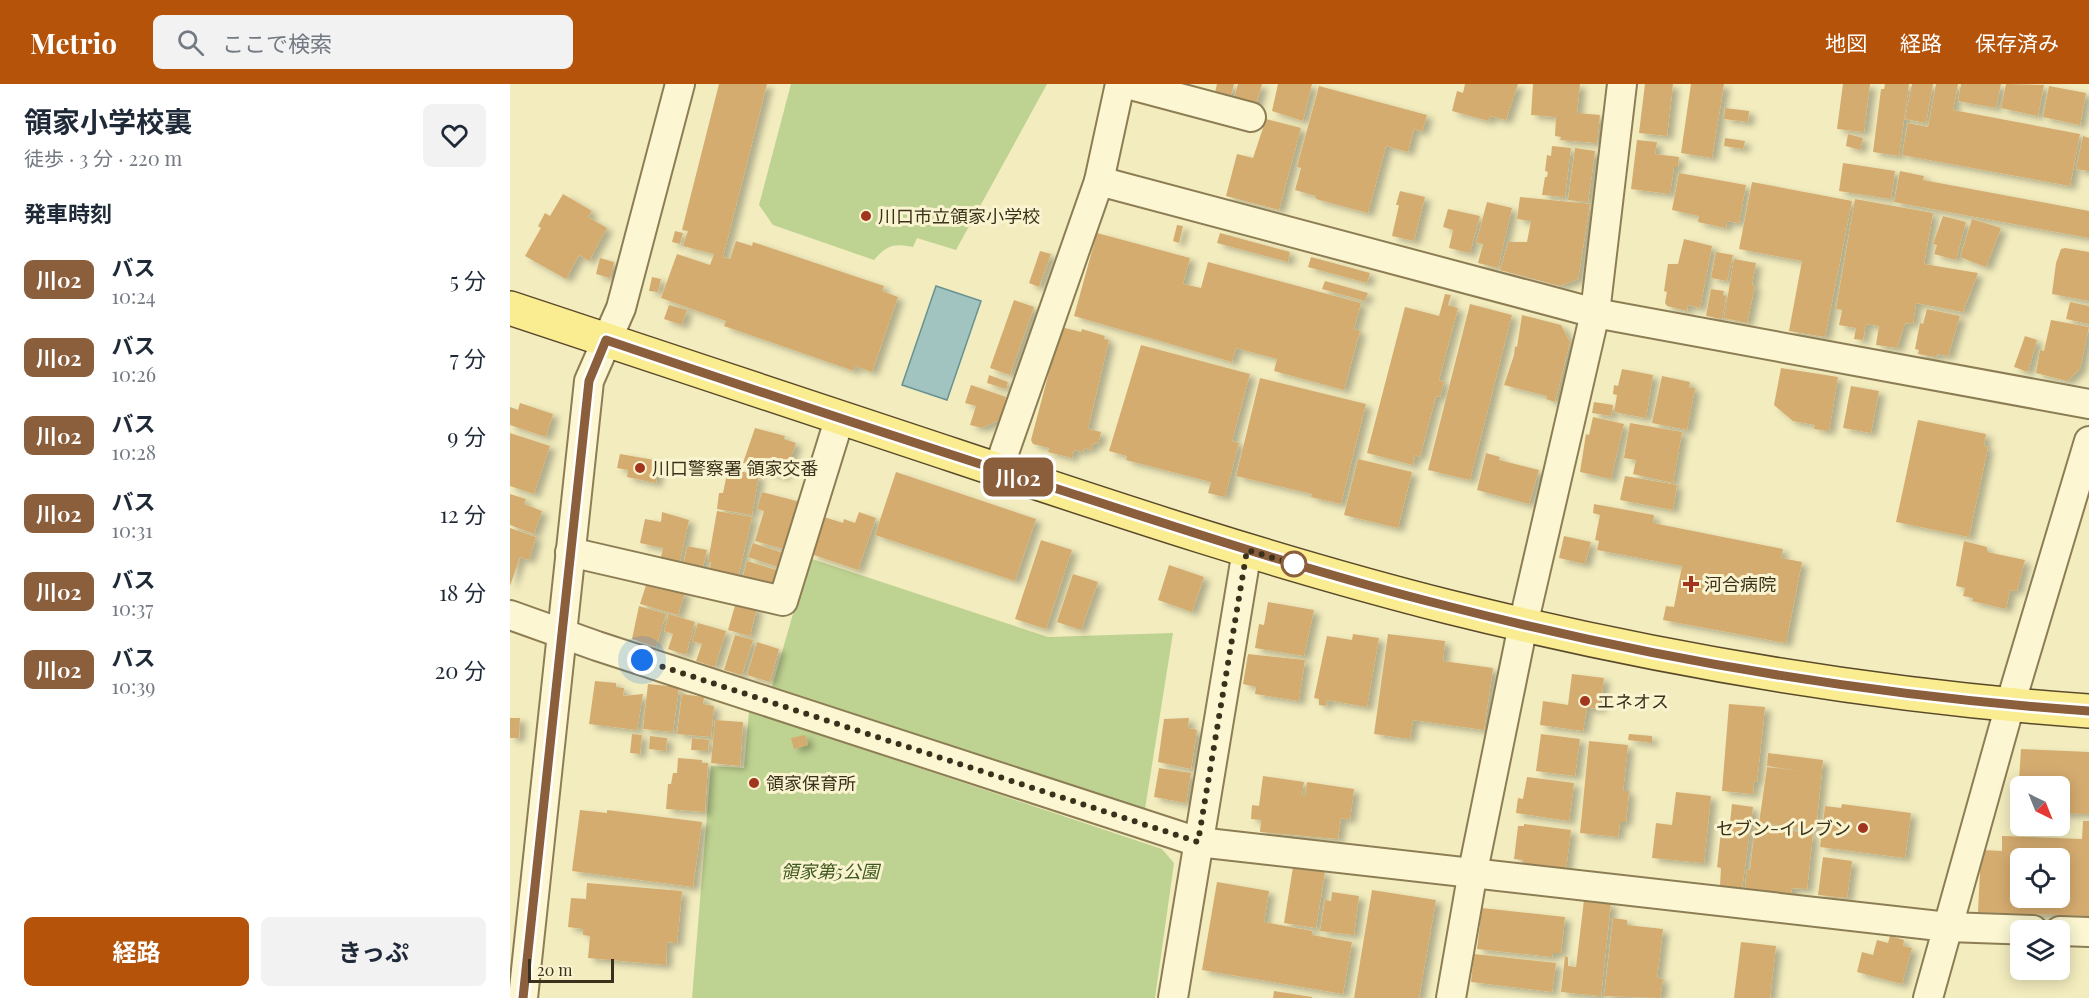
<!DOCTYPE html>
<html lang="ja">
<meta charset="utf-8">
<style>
:root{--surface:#fff;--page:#f2f2f3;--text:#1f2937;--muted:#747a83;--accent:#b45309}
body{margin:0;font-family:"Playfair Display","Noto Sans JP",serif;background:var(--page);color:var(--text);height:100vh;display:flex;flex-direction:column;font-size:22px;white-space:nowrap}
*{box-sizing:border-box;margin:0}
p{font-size:20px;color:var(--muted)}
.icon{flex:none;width:33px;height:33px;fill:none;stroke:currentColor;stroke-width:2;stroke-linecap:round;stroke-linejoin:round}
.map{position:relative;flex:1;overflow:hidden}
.side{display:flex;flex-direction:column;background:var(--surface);width:510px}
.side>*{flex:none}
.badge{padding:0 12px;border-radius:9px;font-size:21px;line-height:39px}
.needle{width:39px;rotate:137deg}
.tools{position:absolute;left:1500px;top:692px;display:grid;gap:12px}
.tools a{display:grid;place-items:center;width:60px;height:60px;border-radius:9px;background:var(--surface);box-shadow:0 3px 15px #0003;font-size:30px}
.scale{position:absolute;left:18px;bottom:15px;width:86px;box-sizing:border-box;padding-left:6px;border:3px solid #3b301b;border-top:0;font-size:16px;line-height:21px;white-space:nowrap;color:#3b301b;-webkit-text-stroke:4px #f9f4cf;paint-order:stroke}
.you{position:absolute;width:30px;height:30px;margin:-15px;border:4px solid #fff;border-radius:50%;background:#1a73e8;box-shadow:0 0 0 9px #1a73e833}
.map>.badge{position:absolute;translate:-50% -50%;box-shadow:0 0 0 3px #fff}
h2{padding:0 24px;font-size:22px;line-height:54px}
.round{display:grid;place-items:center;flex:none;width:63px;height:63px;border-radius:9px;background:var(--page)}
.head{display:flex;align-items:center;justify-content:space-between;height:102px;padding:0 24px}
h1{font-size:28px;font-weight:700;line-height:45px}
.action{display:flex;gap:12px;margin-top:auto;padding:12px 24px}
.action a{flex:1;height:69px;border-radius:9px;background:var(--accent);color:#fff;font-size:24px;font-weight:700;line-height:69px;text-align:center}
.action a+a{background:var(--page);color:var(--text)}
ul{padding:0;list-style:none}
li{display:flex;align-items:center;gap:18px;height:78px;padding:0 24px}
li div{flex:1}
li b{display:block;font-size:22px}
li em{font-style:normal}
li .badge{min-width:66px;font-weight:700;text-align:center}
header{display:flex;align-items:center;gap:36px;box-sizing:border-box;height:84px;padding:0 30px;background:var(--accent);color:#fff}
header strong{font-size:28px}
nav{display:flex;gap:33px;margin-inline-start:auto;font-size:21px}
.search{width:420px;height:54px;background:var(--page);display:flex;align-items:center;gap:15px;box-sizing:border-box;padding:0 21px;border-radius:9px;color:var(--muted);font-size:22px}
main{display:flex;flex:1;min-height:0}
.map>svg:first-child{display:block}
.green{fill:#bed291}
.water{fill:#a2c4c0;stroke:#689290;stroke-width:1.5}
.building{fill:#d5ac70;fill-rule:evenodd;filter:url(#shadow)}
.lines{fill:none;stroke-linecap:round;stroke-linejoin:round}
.minor-casing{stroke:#8d7d55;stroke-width:32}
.major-casing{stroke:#5a492a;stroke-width:36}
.minor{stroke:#fcf7d2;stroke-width:28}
.major{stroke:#faec91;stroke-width:33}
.line-casing{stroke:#fff;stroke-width:14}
.line{stroke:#8b5e3c;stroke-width:9}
.walk{stroke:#3b301b;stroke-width:6;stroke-dasharray:0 10.8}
.poi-dot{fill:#a2351e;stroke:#f9f4cf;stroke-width:2}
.stop-dot{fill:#fff;stroke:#8b5e3c;stroke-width:3}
.labels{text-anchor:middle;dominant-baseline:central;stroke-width:6;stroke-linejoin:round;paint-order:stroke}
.poi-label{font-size:18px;fill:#3b301b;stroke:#f9f4cf;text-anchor:start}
.park-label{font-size:18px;font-style:italic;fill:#40591f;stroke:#f9f4cf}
</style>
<header>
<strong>Metrio</strong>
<div class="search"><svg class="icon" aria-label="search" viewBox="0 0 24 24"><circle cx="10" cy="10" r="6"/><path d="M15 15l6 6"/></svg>ここで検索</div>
<nav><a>地図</a><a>経路</a><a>保存済み</a></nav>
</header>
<main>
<section class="side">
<div class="head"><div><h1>領家小学校裏</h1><p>徒歩 · 3 分 · 220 m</p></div><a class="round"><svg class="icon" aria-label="heart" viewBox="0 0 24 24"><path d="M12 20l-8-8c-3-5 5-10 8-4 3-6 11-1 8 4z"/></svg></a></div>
<h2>発車時刻</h2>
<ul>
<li><span class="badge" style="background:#8b5e3c;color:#fff">川02</span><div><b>バス</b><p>10:24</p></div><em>5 分</em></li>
<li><span class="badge" style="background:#8b5e3c;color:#fff">川02</span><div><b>バス</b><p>10:26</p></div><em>7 分</em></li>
<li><span class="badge" style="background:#8b5e3c;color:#fff">川02</span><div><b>バス</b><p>10:28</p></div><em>9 分</em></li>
<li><span class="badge" style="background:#8b5e3c;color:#fff">川02</span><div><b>バス</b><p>10:31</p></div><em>12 分</em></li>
<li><span class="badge" style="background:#8b5e3c;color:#fff">川02</span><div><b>バス</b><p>10:37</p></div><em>18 分</em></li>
<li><span class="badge" style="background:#8b5e3c;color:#fff">川02</span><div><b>バス</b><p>10:39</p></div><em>20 分</em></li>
</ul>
<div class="action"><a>経路</a><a>きっぷ</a></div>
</section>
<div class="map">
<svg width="1579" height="914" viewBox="0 0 1579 914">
<defs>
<filter id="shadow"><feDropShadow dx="6" dy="4" stdDeviation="3" flood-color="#0004"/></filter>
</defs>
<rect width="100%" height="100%" fill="#f2ecbe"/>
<g class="green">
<path d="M281,0h256l-91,166 -39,-12 -4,9c-19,-4 -26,-2 -39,13l-101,-35 -14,-20z"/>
<path d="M299,474l239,79 125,-4 -28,176 -373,-122z"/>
<path d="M239,627l413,138 12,14 -19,135h-463l19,-232 33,2z"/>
</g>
<path class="water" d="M426,202l45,15 -34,99 -45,-15z"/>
<g class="building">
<path d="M209,0h48l-44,173 7,2 6,-18 16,5 1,-4 131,44 -2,5 16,6 -26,75 -17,-6 -1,5 -130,-45 2,-5 -65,-23 16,-44 33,11 4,-11 -31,-8 5,-15 -6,-1z"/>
<path d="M707,0h17l-4,17 -16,-4z"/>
<path d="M728,0h24l-7,24 -22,-6z"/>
<path d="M768,0h34l-9,37 -31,-10z"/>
<path d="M955,0h53l-12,36 -16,-4 -1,5 -37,-10 5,-20 6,2z"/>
<path d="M1023,0h47l-3,29 23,2 -3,28 -37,-3 1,-3 -6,-1 1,-19 -25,-2z"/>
<path d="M1135,0h28l-6,52 -28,-3z"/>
<path d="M1181,0h33l-12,74 -31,-5z"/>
<path d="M1333,0h27l-6,48 -27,-3z"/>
<path d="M1375,0h24l-10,72 -26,-4 8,-63h3z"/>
<path d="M1402,0h21l-7,39 -21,-4z"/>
<path d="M1426,0h22l-5,26 127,24 -10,52 -168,-31 6,-32 20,4z"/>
<path d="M1451,0h40l-5,24 -38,-7z"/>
<path d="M1496,0l38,1 -6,31 -37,-8z"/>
<path d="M809,2l108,29 -5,17 -8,-3 -6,23 -22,-6 -18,67 -52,-14v-3l-21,-6 6,-22 -4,-1z"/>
<path d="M1539,2l37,7 -6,32 -37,-8z"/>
<path d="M1215,24l24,3 -1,11 -24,-3z"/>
<path d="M756,35l35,9 -22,82 -53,-14 11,-42 16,4z"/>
<path d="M1338,50l15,4 -3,12 -14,-4z"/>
<path d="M1573,52l6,2v33l-13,-2z"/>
<path d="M1215,54l20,3 -2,8 -19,-3z"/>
<path d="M1127,56l20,2 -2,12 24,3 -1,10h-4l-4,27 -39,-5z"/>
<path d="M1042,62l19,2 -6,49 -23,-2 3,-18h2l1,-5 -3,-1 2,-16 4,1z"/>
<path d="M1065,64l20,3 -7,51 -20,-2z"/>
<path d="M1333,79l52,8 -4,28 -52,-8z"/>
<path d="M1390,87l24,5 -1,4 166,31v27l-195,-36z"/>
<path d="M1169,89l67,12 -7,38 -12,-2 -1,7 -28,-6 1,-6 -27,-6z"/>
<path d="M1242,98l100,19 -27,136 -36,-6 13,-70 -63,-12z"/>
<path d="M890,107l25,6 -11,44 -22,-5 7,-31h-3z"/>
<path d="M53,110l29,17 -4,6 19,11 -18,33 -10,-6 -13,24 -41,-23 16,-28 -3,-2 7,-13 5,3z"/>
<path d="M1010,113l70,7 -12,75 -18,7 -60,-16 8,-28h19l4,-21 -14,-2z"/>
<path d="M1345,115l78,14 -9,51 54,9 -15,39 -47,-9 -3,21 -8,-1 -8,25 -21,-3 3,-19 -13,-2 -3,16 -9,-1 2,-11 -17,-3 3,-15 -6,-1z"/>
<path d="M977,118l25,6 -14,60 -20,-5 5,-19 -7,-1z"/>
<path d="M938,125l32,7 -10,37 -21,-5 4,-18 -10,-3z"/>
<path d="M1433,132l23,6 -10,38 -22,-6 3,-9 -4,-1z"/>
<path d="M1462,135l29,9 -15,39 -26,-10z"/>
<path d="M667,141l6,1 -4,17 -6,-2z"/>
<path d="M165,147l8,2 -3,11 -8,-2z"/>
<path d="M587,149l93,25 -7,26 18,4 7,-26 153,41 -7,26 6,2 -16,59 -70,-19 3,-12 -41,-11 -4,14 -158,-46z"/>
<path d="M710,149l70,19 -2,10 -71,-19z"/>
<path d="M1174,155l28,7 -12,62 -12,-3 -1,6 -20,-5 -2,-3 2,-11 -3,-1 4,-27h10z"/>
<path d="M1555,164l24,4v49l-37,-7 4,-31 5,-14z"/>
<path d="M530,167l11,3 -12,33 -10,-4z"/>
<path d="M1206,168l17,3 -6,26 -16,-3z"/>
<path d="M801,173l59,16 -3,10 -59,-16z"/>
<path d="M90,174l14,4 -4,16 -14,-4z"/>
<path d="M1224,175l22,4 -4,22 3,1 -8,37 -23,-5z"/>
<path d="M142,193l9,2 -3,13 -9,-1z"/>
<path d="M815,197l43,12 -3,8 -43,-12z"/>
<path d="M1201,205l13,2 -1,4 3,1 -4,23 -16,-3z"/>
<path d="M935,210l6,1 -3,10 10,3 -19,72 5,2 -4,15 -4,-1 -16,61 -5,-2 -2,10 -46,-12 38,-146 34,9z"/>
<path d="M504,216l20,7 -24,68 -20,-7z"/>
<path d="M1560,218l19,4v18l-23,-5z"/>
<path d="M960,220l42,11 -42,165 -42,-10z"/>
<path d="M159,221l18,5 -5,15 -18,-6z"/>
<path d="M1417,225l33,7 -12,40 -11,-2 -1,3 -18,-3 1,-4 -4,-1 5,-26 3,1z"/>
<path d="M1012,231l39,10 9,17 -15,60 -9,-3 1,-3 -43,-11 10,-30 1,-9 2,1z"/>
<path d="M1541,236l38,7 -9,42 -13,12 -31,-8 4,-23 4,1z"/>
<path d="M551,243l20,5 1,-3 23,7 -1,3 5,1 -21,89 13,3 -3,12 -5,-1 -2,7 -7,-2 -1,4 -9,-2 -2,8 -24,-6 1,-4 -16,-4 -2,-4z"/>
<path d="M1515,252l12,4 -9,32 -14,-5z"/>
<path d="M631,261l109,29 -18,67 7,2 -14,54 -17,-4 3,-11 -85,-22 1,-4 -18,-5z"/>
<path d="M1271,284l57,9 -9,54 -15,-2 1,-4 -22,-4 -19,-16z"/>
<path d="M1112,285l31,6 -7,43 -32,-6 3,-17 -4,-1 1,-9 4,1z"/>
<path d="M479,291l19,7 -2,7 -19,-6z"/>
<path d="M1152,292l28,6 -1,6h6l-8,42 -35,-7z"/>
<path d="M750,294l106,26 -25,100 -30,-7 1,-3 -76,-18z"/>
<path d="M461,301l35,12 -7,23 -17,8 -12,-3 6,-19 -11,-3z"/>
<path d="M1341,302l28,5 -8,42 -28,-5z"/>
<path d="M1084,318l19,3 -2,11 -19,-3z"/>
<path d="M10,319l33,11 -7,23 -36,-12v-18l8,3z"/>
<path d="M1083,333l31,7 -13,55 -31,-7 6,-38 3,1z"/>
<path d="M1408,336l68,14 -2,12 4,1 -19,90 -73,-15z"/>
<path d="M1120,339l52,9 -9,51 -40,-9 3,-14 -12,-2z"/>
<path d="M245,344l30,8 -1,3 12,4 -12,34 -41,-14z"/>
<path d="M0,349l40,13 -16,48 -24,-8z"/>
<path d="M976,369l14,4 -1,3 40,10 -10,34 -52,-14z"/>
<path d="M110,370l40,7 -4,22 -29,-6 1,-7 -11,-2z"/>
<path d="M848,375l54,13 -14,56 -54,-13z"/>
<path d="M218,385l31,6 -7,40 -35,-6 2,-16h4z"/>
<path d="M386,388l140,47 -21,62 -140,-46z"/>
<path d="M1115,392l52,9 -4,25 -53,-10z"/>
<path d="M252,408l42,11 -14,48 -35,-10 9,-30 -7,-2z"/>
<path d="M0,410l16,5 -2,5 18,7 -8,23 -24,-9z"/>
<path d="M1084,420l60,11 -1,8 130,26 -2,9 21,4 -16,81 -123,-23 3,-14 8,1 8,-41 -85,-16 2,-9 -4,-1 5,-25 -7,-2z"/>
<path d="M207,427l35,6 -14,61 -29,-5 2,-11h-3z"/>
<path d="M152,428l27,8 -10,46 -19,-4 3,-14 -23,-5 5,-24 16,3z"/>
<path d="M349,428l17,6 -18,52 -47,-16 13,-37 19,6 1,-4 11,4z"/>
<path d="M0,444l26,9 -7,23 -9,-3 -10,29z"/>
<path d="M1054,452l27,6 -6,22 -26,-6z"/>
<path d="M531,456l31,10 -26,79 -31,-10z"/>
<path d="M1454,457l23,6v5l38,8 -8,31 -7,-1 -4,19 -34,-8 1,-3 -10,-2 2,-8 -9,-2z"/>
<path d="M243,459l36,12 -5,14 -36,-12z"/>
<path d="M177,462l20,4 -5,21 -19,-4z"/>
<path d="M237,477l36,11 -3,7 -10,6 -27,-9z"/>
<path d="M659,481l35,12 -12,35 -34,-12z"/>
<path d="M563,490l25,8 -17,48 -24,-8z"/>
<path d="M137,498l38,10 -7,23 -38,-11z"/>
<path d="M226,518l21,6 -7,28 -22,-6z"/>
<path d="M758,518l46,8 -10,46 -49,-8 4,-24 5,1z"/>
<path d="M129,522l27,8 -10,33 -24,-8z"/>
<path d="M159,530l26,8 -9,33 -18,-6 5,-15 -9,-3z"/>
<path d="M188,539l28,8 -11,36 -19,-6 6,-17 -10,-3z"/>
<path d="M843,550l26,4 -12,69 -40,-7 -1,6 -7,-1v-6l-5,-1 13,-62 25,4z"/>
<path d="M878,550l57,7 -2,20 50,7 -9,62 -71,-10 -3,19 -36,-5z"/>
<path d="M225,551l18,5 -11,35 -18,-5z"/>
<path d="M247,558l22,7 -9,33 -23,-7z"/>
<path d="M738,570l57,6 -6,41 -44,-7 1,-7 -13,-3z"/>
<path d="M1062,590l32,4 -4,31 -19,-2 6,1 -4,23 -43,-6 3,-24 25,4z"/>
<path d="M85,597l21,2v4l8,1 -1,8 20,-2 -6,36 -48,-6z"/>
<path d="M138,600l31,3 -6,45 -30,-3z"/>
<path d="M172,610l22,3 -1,7 11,2 -3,31 -34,-3z"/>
<path d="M1219,620l36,3 -8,75 -3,-1 -1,13 -31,-3z"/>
<path d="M0,634h10l-1,20h-9z"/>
<path d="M679,634l-1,10 9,2 -6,39 -33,-7 6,-43z"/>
<path d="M205,636l28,2 -3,44 -29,-3z"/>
<path d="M122,650l10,1 -2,19 -10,-1z"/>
<path d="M1031,650l39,5 -5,37 -39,-5z"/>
<path d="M1119,650l23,2v7l-24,-3z"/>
<path d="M295,651l3,10 -14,4 -3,-11z"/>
<path d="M140,652l17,2 -1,13 -17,-2z"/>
<path d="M182,654l17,2 -1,11 -17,-1z"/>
<path d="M1079,657l39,4 -5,46h6l-3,31h-6l-2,15 -38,-4z"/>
<path d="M1511,665l68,3v62l-29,-1v-27h-40v25h-3z"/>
<path d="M1258,669l55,7 -7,70 -57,-7 8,-56 34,4 -34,-5z"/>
<path d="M168,674l24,2v3h6l-3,49 -39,-3 2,-25h3l2,-11h4z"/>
<path d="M649,684l32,5 -5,30 -32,-6z"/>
<path d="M753,692l41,6 -2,13 3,1 2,-14 47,7 -4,31 -9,-2 -3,21 -78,-7 1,-12 -10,-1 1,-14 7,1z"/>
<path d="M1017,693l47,6 -5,38 -53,-8 2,-15 5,1z"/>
<path d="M1166,708l35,4 -7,67 -52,-5 4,-35 16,2z"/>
<path d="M1222,720l21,3 -11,82 -22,-3 1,-18 -4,-1 5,-45 8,1z"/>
<path d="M1332,720l69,9 -6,45 -85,-11 5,-41 16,2z"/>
<path d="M70,726l27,3v-3l95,12 -9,65 -121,-16z"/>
<path d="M1573,737h6v95l-111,-4 3,-62 21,1v-15l80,3zM1510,774h40v39h-40z"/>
<path d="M1014,740l47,6 -5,39 -43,-6v-3l-9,-1 4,-33h6z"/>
<path d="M1245,743l58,6 -6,56 -15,-1 -1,7 -43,-5 -3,-3 2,-18 3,1z"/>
<path d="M1313,773l29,4 -5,37 -29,-3z"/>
<path d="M783,783l32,5 -9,56 -32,-5z"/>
<path d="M707,798l52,9 -5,31 48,9v4l40,7 -9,52 -141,-24z"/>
<path d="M77,799l95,8 -5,52 -10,-1 -1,23 -78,-7 2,-22 -7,-1v-6l-15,-2 3,-29 15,1z"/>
<path d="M862,806l64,10 -17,98h-65z"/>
<path d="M822,808l27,4 -5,39 -34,-4 5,-31 6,1z"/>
<path d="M1074,816l27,3 -10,93 -40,-4 4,-36 3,1v9l8,1z"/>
<path d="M972,824l83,9 -4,36h-8l-1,4 -75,-8z"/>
<path d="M1103,834l14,2v5l36,4 -6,49 6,1 -3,19 -56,-2z"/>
<path d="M1380,852l14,4 -1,6 9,2 -10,36 -45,-12 5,-20 11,3 4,-15 11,3z"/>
<path d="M1231,858l35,4 -6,52h-36z"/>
<path d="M964,870l82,9 -4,29 -81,-10z"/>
<path d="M764,907l38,6v1h-39z"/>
</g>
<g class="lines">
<defs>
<g id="minor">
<path d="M617,0l124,33"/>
<path d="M589,97l496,132 494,91"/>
<path d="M488,386l101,-289 21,-97"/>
<path d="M60,468l213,49 57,-184"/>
<path d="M0,531l87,31 601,196 750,85 85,3"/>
<path d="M1550,847l29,1"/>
<path d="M13,914l66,-617 32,-73 59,-224"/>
<path d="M663,914l74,-448"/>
<path d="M941,914l22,-127 50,-246 72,-312 27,-229"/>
<path d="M1418,914l82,-293 79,-264"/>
</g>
<path id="major" d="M0,224c137,46 276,91 413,137 174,58 348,117 526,162 209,52 425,89 640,104"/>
</defs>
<use href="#minor" class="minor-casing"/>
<use href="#major" class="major-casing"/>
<use href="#minor" class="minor"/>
<use href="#major" class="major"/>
</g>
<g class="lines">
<defs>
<path id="line" d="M13,914l66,-617 17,-41c154,52 307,103 461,152 127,41 254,83 384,115 208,53 424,89 638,104"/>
</defs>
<use href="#line" class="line-casing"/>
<use href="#line" class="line"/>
<path class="walk" d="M132,576l556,182 49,-292 47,14"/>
</g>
<g class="poi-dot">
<circle cx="356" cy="132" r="6"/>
<circle cx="130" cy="384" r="6"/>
<path d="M1178 491h6v6h6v6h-6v6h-6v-6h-6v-6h6z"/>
<circle cx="1075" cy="617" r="6"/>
<circle cx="244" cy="699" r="6"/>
<circle cx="1353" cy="744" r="6"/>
</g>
<circle class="stop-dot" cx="784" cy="480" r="12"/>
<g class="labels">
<g class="poi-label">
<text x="368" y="132">川口市立領家小学校</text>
<text x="142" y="384">川口警察署 領家交番</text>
<text x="1194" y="500">河合病院</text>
<text x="1087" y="617">エネオス</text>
<text x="256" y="699">領家保育所</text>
<text x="1341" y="744" text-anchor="end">セブン-イレブン</text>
</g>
<g class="park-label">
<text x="320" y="787">領家第5公園</text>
</g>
</g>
</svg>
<div class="tools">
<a><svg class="needle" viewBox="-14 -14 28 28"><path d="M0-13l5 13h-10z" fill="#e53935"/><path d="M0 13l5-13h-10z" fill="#747a83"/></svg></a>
<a><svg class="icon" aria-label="locate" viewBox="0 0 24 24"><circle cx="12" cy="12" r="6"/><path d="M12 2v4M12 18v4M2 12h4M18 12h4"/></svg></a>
<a><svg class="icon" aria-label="layers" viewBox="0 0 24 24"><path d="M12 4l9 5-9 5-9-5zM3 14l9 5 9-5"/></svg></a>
</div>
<div class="scale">20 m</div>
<div class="you" style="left:132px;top:576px"></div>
<b class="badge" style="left:508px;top:393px;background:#8b5e3c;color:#fff">川02</b>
</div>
</main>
